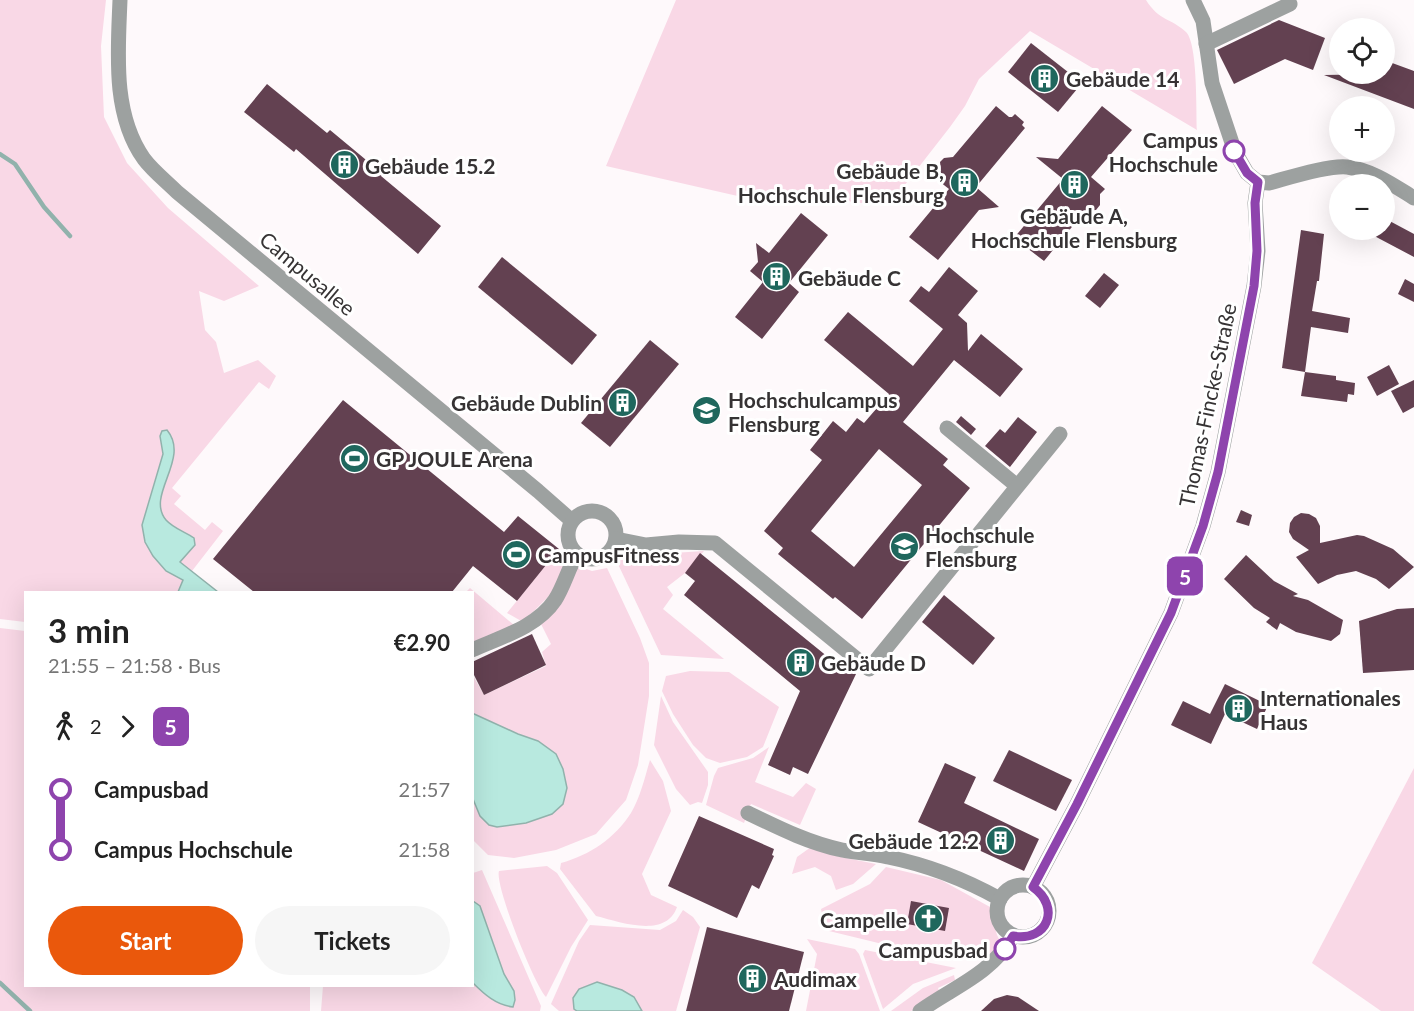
<!DOCTYPE html>
<meta charset="utf-8">
<style>
:root{--surface:#fff;--page:#f6f6f6;--text:#222;--muted:#767676;--accent:#ea580c}
body{margin:0;font-family:Lato,sans-serif;background:var(--page);color:var(--text);height:100vh;display:flex;flex-direction:column;font-size:22px;white-space:nowrap}
*{box-sizing:border-box;margin:0}
p{font-size:20px;color:var(--muted)}
.icon{flex:none;width:33px;height:33px;fill:none;stroke:currentColor;stroke-width:2;stroke-linecap:round;stroke-linejoin:round}
.map{position:relative;flex:1;overflow:hidden}
.panel{position:absolute;left:24px;top:591px;width:450px;height:396px;display:flex;flex-direction:column;background:var(--surface);border-radius:0px;box-shadow:0 6px 24px #0002}
.panel>*{flex:none}
.badge{padding:0 12px;border-radius:9px;font-size:21px;line-height:39px}
.tools{position:absolute;left:1329px;top:18px;display:grid;gap:12px}
.tools a{display:grid;place-items:center;width:66px;height:66px;border-radius:50%;background:var(--surface);box-shadow:0 6px 24px #0002;font-size:30px}
.map>.badge{position:absolute;translate:-50% -50%;box-shadow:0 0 0 3px #fff}
.legs{display:flex;align-items:center;gap:9px;height:66px;padding:0 24px;font-size:20px}
.legs p{margin-inline-start:auto}
.summary{display:flex;align-items:center;justify-content:space-between;height:102px;padding:0 24px}
h1{font-size:33px;font-weight:700;line-height:45px}
.button{display:flex;gap:12px;margin-top:auto;padding:12px 24px}
.button a{flex:1;height:69px;border-radius:36px;background:var(--accent);color:#fff;font-size:24px;font-weight:700;line-height:69px;text-align:center}
.button a+a{background:var(--page);color:var(--text)}
ul{padding:0 24px;list-style:none}
li{display:flex;align-items:center;gap:21px;height:60px;font-size:22px}
li i{display:grid;place-items:center;width:9px;height:100%;margin:0 8px;background:currentColor}
li i::after{content:'';width:15px;height:15px;margin:-8px;border:4px solid;border-radius:50%;background:var(--surface)}
li p{margin-inline-start:auto}
li:first-child i{background:linear-gradient(#0000 50%,currentColor 0)}
li:last-child i{background:linear-gradient(currentColor 50%,#0000 0)}
.map>svg:first-child{display:block}
.green{fill:#f9d8e6}
.water{fill:#b8e9df;stroke:#91b2ac;stroke-width:1.5}
.lines{fill:none;stroke-linecap:round;stroke-linejoin:round}
.stream{stroke:#91b2ac;stroke-width:4.5}
.building{fill:#634151;fill-rule:evenodd}
.minor{stroke:#9da1a0;stroke-width:15}
.line-1-casing{stroke:#fff;stroke-width:14}
.line-1{stroke:#8e44ad;stroke-width:9}
.stop-1-dot{fill:#fff;stroke:#8e44ad;stroke-width:3}
.labels{text-anchor:middle;dominant-baseline:central;stroke-width:6;stroke-linejoin:round;paint-order:stroke}
.poi-label{font-size:21px;font-weight:bold;fill:#363334;stroke:#fff;text-anchor:start}
.stop-label{font-size:21px;font-weight:bold;fill:#363334;stroke:#fff;text-anchor:end}
.street-label{font-size:21px;fill:#363334;stroke:#fff}
</style>
<div class="map">
<svg width="1414" height="1011" viewBox="0 0 1414 1011">
<rect width="100%" height="100%" fill="#fef9fb"/>
<g class="green">
<path d="M0,0h106l-5,46 3,71 23,46 41,45 91,78 -35,15 -25,-10 6,39 11,12 8,31 34,-13 18,16 -7,13 -10,-7 -87,106 9,8 -7,8 31,26 7,-8 11,9 -31,40 26,21h-192l-1,30 -25,-3z"/>
<path d="M676,0h470c13,21 25,18 40,32 12,12 10,79 11,98l-167,-99 -51,48 -14,27 -15,21 -60,77 -29,-1 -77,-11 -42,5 -136,-31z"/>
<path d="M559,549l11,11 -17,32 -30,30 -16,-9z"/>
<path d="M704,551l-19,22 -18,14 6,8 -10,14 61,50 -63,-4 -44,-93 8,-9 32,1z"/>
<path d="M578,566l14,5 15,-3 33,70 9,25v33l-11,69 -12,35 -30,34 -40,16 -42,8 -26,-3 -15,-15 -1,-166 12,21 62,-29 -4,-14 9,-8 -10,-20z"/>
<path d="M470,588l44,37 -41,22 -1,-55h-6z"/>
<path d="M0,628l25,3 1,355h284v25h-310z"/>
<path d="M690,671l39,1 50,35 -16,40 -16,10 -27,6 -14,-5 -13,-13 -20,-31 -11,-23 4,-15z"/>
<path d="M661,696l12,26 35,50v13l-6,18 -4,-1 -8,3 -14,-16 -22,-44z"/>
<path d="M769,747l-14,35 38,15 13,-14 10,6 -16,36 -49,-21 -7,19 -38,-18 8,-29 4,-8 35,-10z"/>
<path d="M650,760l13,21 8,30 -29,63 9,21 26,12c-11,32 -57,15 -81,9l-36,-47 1,-6c29,-8 54,-25 70,-50 9,-15 14,-36 19,-53z"/>
<path d="M1414,768v243h-33l-69,-48z"/>
<path d="M811,847l30,10 35,7 -23,20 -17,6 -5,-14 -16,-9 -23,7 5,-17z"/>
<path d="M547,866l10,7 31,47 -17,27 -25,50c-11,-11 -52,-113 -47,-126z"/>
<path d="M886,867l55,13 49,27c5,10 3,21 9,32l-3,13 -9,8h-17l-67,-11 -74,-18 -5,-7 -3,-15 49,-25z"/>
<path d="M482,870l59,136 -1,5h-219l2,-25h149l1,-113z"/>
<path d="M683,910l10,7 7,10 -24,84h-117l-8,-7 28,-63 11,-16 70,5 16,-9z"/>
<path d="M807,939l48,10 4,5 21,57h-74l11,-57z"/>
<path d="M865,950l91,18 -43,16 -30,25 -20,-55z"/>
<path d="M954,975l1,5 -17,8 2,5 -29,18h-20l32,-23z"/>
</g>
<g class="water">
<path d="M167,430c24,29 -22,65 -1,90 7,8 19,12 28,18l1,7 -15,17 38,30h-40l5,-12 -17,-9 -13,-15 -8,-14 -3,-17 21,-71 -3,-18 2,-5z"/>
<path d="M472,713l46,21 20,7 18,13 7,15 4,19 -4,16 -11,10 -26,9 -29,4 -8,-2 -9,-9 -7,-17z"/>
<path d="M473,901l7,5 24,68 10,17 1,9 -2,7c-17,-2 -29,-13 -40,-24z"/>
<path d="M597,982l25,8 12,7 8,14h-65l-3,-2 -1,-11 6,-9z"/>
</g>
<g class="lines">
<g class="stream">
<path d="M0,154l15,10 29,43 26,29"/>
<path d="M0,983l30,28"/>
</g>
</g>
<g class="building">
<path d="M1279,20l46,18 -12,32 -28,-11 -51,25 -17,-34z"/>
<path d="M1031,43l51,40 -24,29 -50,-40z"/>
<path d="M1384,60l30,11v38l-90,-34 60,-1z"/>
<path d="M267,84l60,49 3,-3 53,44 -2,2 60,50 -23,28 -122,-105 -2,3 -50,-40z"/>
<path d="M996,106l13,11h3l3,-3 9,8 -2,3 3,3 -49,59 23,20 -20,3 -41,50 -29,-23 40,-48 -14,-11 6,-7 -1,-9 4,-4 9,-1z"/>
<path d="M1102,106l30,24 -41,47 14,12 -5,5v11l-4,5 -11,1 -41,50 -30,-23 49,-59 -27,-22 22,2z"/>
<path d="M801,213l27,22 -39,48 10,9 -37,47 -27,-22 28,-35 -13,-11 8,-9 -2,-19 13,10z"/>
<path d="M1384,218l30,16v23l-51,-27h21z"/>
<path d="M1301,230l23,4 -5,47h-2l-5,30 38,7 -2,15 -37,-6 -6,45 -23,-4z"/>
<path d="M502,257l95,78 -25,30 -94,-78z"/>
<path d="M949,267l29,24 -20,24 9,8 1,28 13,-17 42,35 -23,28 -46,-37 -51,62 45,37 -5,6 27,23 -108,131 -27,-22 -2,2 -55,-45 5,-6 -19,-17 58,-71 -12,-10 23,-29 13,11 11,-14 7,5 25,-29 -65,-54 24,-28 65,54 30,-37 -34,-28 12,-15 8,6zM879,449l43,36 -68,82 -43,-36z"/>
<path d="M1104,273l15,12 -19,23 -15,-12z"/>
<path d="M1405,279l9,5v18l-16,-8z"/>
<path d="M650,340l29,24 -69,83 -29,-24z"/>
<path d="M1389,365l10,19 -22,12 -10,-19z"/>
<path d="M1305,372l31,4v4l19,3 -1,12 -6,-1 -1,8 -46,-6z"/>
<path d="M1414,380v27l-11,6 -12,-22z"/>
<path d="M343,400l161,132 14,-16 41,33 -42,52 -44,-35 -21,26h-198l-41,-33z"/>
<path d="M961,416l15,13 -5,6 -15,-13z"/>
<path d="M1018,417l19,15 -27,35 -25,-21 15,-17 5,4z"/>
<path d="M1241,510l11,5 -3,11 -13,-4z"/>
<path d="M1301,513l8,1 7,4 4,8v17l37,-8 7,1 29,13 21,18 -25,22 -13,-10 -20,-8 -19,4 -19,9 -22,-27 13,-7 -16,-11 -4,-7 1,-9 4,-6z"/>
<path d="M700,553l139,113 17,8 -48,100 -15,-7 -3,8 -22,-10 32,-74 -116,-96 11,-14 -10,-8z"/>
<path d="M1246,555l28,26 24,13 -5,2 15,4 35,20 -3,14 -9,7 -35,-9 -16,-9 -3,7 -11,-8 4,-4 -16,-10 -30,-29z"/>
<path d="M944,595l51,43 -22,27 -51,-43z"/>
<path d="M1414,608v62l-51,3 -4,-52 38,-12z"/>
<path d="M532,634l14,31 -62,30 -12,-24v-9z"/>
<path d="M1225,684l43,21 -11,24 -32,-15 -14,30 -40,-19 12,-24 27,13z"/>
<path d="M1009,750l63,30 -16,31 -63,-30z"/>
<path d="M945,763l31,14 -12,26 75,36 -15,32 -106,-49z"/>
<path d="M699,816l75,33 -2,6 2,1 -15,33 -7,-4 -15,33 -69,-32z"/>
<path d="M911,901l38,7 -4,23 -38,-7z"/>
<path d="M707,927l97,25 -15,59h-103z"/>
<path d="M1007,995l11,2 21,14h-58l13,-12z"/>
</g>
<g class="lines">
<g class="minor">
<path d="M120,0c-2,52 -8,114 24,159 9,12 22,22 33,33l361,299 34,30"/>
<path d="M1193,0l10,21 9,62 23,69 12,21 11,9 11,1c19,-5 59,-18 78,-16 25,3 46,18 67,31"/>
<path d="M1206,44l84,-40"/>
<path d="M947,428l70,58"/>
<circle cx="592" cy="535" r="24"/>
<path d="M616,539l30,6 33,-3 36,1 154,126 191,-235"/>
<path d="M472,650c29,-13 65,-23 83,-50 9,-14 13,-31 22,-46"/>
<path d="M748,813c31,15 61,30 94,37 15,3 31,3 46,7 40,8 76,22 112,42"/>
<circle cx="1023" cy="911" r="26"/>
<path d="M1033,887l44,-83 94,-191 32,-87 15,-54 36,-186 4,-35 -3,-48 3,-21"/>
<path d="M920,1011c35,-25 70,-36 93,-75"/>
</g>
</g>
<g class="lines">
<defs>
<path id="line-1" d="M1005,949l8,-13c35,6 48,-29 20,-49l44,-83 94,-191 32,-87 15,-54 36,-186 3,-35 -2,-48 3,-21 -11,-9 -13,-22"/>
</defs>
<use href="#line-1" class="line-1-casing"/>
<use href="#line-1" class="line-1"/>
</g>
<defs>
<symbol id="building-disc" viewBox="-11 -11 22 22"><circle r="9.5" fill="#1f675d" stroke="#fff"/><path d="M-4-6H4V6H1V3H-1V6H-4ZM-2.5-4.3h1.7v1.8h-1.7ZM.8-4.3h1.7v1.8H.8ZM-2.5-1h1.7V.8h-1.7ZM.8-1h1.7V.8H.8Z" fill="#fff"/></symbol>
<symbol id="university-disc" viewBox="-11 -11 22 22"><circle r="9.5" fill="#1f675d" stroke="#fff"/><path d="M0-5L7-2L0 1L-7-2ZM-4 1L0 2.5L4 1V4Q0 6-4 4Z" fill="#fff"/></symbol>
<symbol id="stadium-disc" viewBox="-11 -11 22 22"><circle r="9.5" fill="#1f675d" stroke="#fff"/><path d="M0-5a6.5 5 0 1 0 0 10a6.5 5 0 1 0 0-10ZM-3.5-1.8h7v3.6h-7Z" fill="#fff"/></symbol>
<symbol id="church-disc" viewBox="-11 -11 22 22"><circle r="9.5" fill="#1f675d" stroke="#fff"/><path d="M-1.2-6h2.4v3.5h3.3v2.4h-3.3V6h-2.4V-.1h-3.3v-2.4h3.3Z" fill="#fff"/></symbol>
</defs>
<g fill-rule="evenodd">
<use href="#building-disc" x="1028" y="62" width="33" height="33"/>
<use href="#building-disc" x="328" y="148" width="33" height="33"/>
<use href="#building-disc" x="948" y="166" width="33" height="33"/>
<use href="#building-disc" x="1058" y="168" width="33" height="33"/>
<use href="#building-disc" x="760" y="260" width="33" height="33"/>
<use href="#building-disc" x="606" y="386" width="33" height="33"/>
<use href="#university-disc" x="690" y="394" width="33" height="33"/>
<use href="#stadium-disc" x="338" y="442" width="33" height="33"/>
<use href="#university-disc" x="888" y="530" width="33" height="33"/>
<use href="#stadium-disc" x="500" y="538" width="33" height="33"/>
<use href="#building-disc" x="784" y="646" width="33" height="33"/>
<use href="#building-disc" x="1222" y="692" width="33" height="33"/>
<use href="#building-disc" x="984" y="824" width="33" height="33"/>
<use href="#church-disc" x="912" y="902" width="33" height="33"/>
<use href="#building-disc" x="736" y="962" width="33" height="33"/>
</g>
<g class="stop-1-dot">
<circle cx="1234" cy="151" r="10"/>
<circle cx="1005" cy="949" r="10"/>
</g>
<g class="labels">
<g class="poi-label">
<text x="1066" y="78">Gebäude 14</text>
<text x="365" y="165">Gebäude 15.2</text>
<text x="944" y="170" text-anchor="end">Gebäude B,<tspan x="944" dy="24">Hochschule Flensburg</tspan></text>
<text x="1074" y="215" text-anchor="middle">Gebäude A,<tspan x="1074" dy="24">Hochschule Flensburg</tspan></text>
<text x="798" y="277">Gebäude C</text>
<text x="728" y="399">Hochschulcampus<tspan x="728" dy="24">Flensburg</tspan></text>
<text x="602" y="402" text-anchor="end">Gebäude Dublin</text>
<text x="376" y="458">GP JOULE Arena</text>
<text x="925" y="534">Hochschule<tspan x="925" dy="24">Flensburg</tspan></text>
<text x="538" y="554">CampusFitness</text>
<text x="821" y="662">Gebäude D</text>
<text x="1260" y="697">Internationales<tspan x="1260" dy="24">Haus</tspan></text>
<text x="979" y="840" text-anchor="end">Gebäude 12.2</text>
<text x="907" y="919" text-anchor="end">Campelle</text>
<text x="774" y="978">Audimax</text>
</g>
<g class="stop-label">
<text x="1218" y="139">Campus<tspan x="1218" dy="24">Hochschule</tspan></text>
<text x="988" y="949">Campusbad</text>
</g>
<g class="street-label">
<text transform="translate(308 273) rotate(40)">Campusallee</text>
<text transform="translate(1207 405) rotate(-78)">Thomas-Fincke-Straße</text>
</g>
</g>
</svg>
<div class="tools">
<a><svg class="icon" aria-label="locate" viewBox="0 0 24 24"><circle cx="12" cy="12" r="6"/><path d="M12 2v4M12 18v4M2 12h4M18 12h4"/></svg></a>
<a>+</a>
<a>−</a>
</div>
<b class="badge" style="left:1185px;top:576px;background:#8e44ad;color:#fff">5</b>
<section class="panel">
<div class="summary"><div><h1>3 min</h1><p>21:55 – 21:58 · Bus</p></div><b>€2.90</b></div>
<div class="legs"><svg class="icon" aria-label="walk" viewBox="0 0 24 24"><circle cx="13" cy="4" r="2"/><path d="M13 8l-2 6 4 7M11 14l-3 7M7 12l3-4h3l4 4"/></svg>2<svg class="icon" aria-label="forward" viewBox="0 0 24 24"><path d="M9 5l7 7-7 7"/></svg><b class="badge" style="background:#8e44ad;color:#fff">5</b></div>
<ul>
<li><i style="color:#8e44ad"></i><b>Campusbad</b><p>21:57</p></li>
<li><i style="color:#8e44ad"></i><b>Campus Hochschule</b><p>21:58</p></li>
</ul>
<div class="button"><a>Start</a><a>Tickets</a></div>
</section>
</div>
